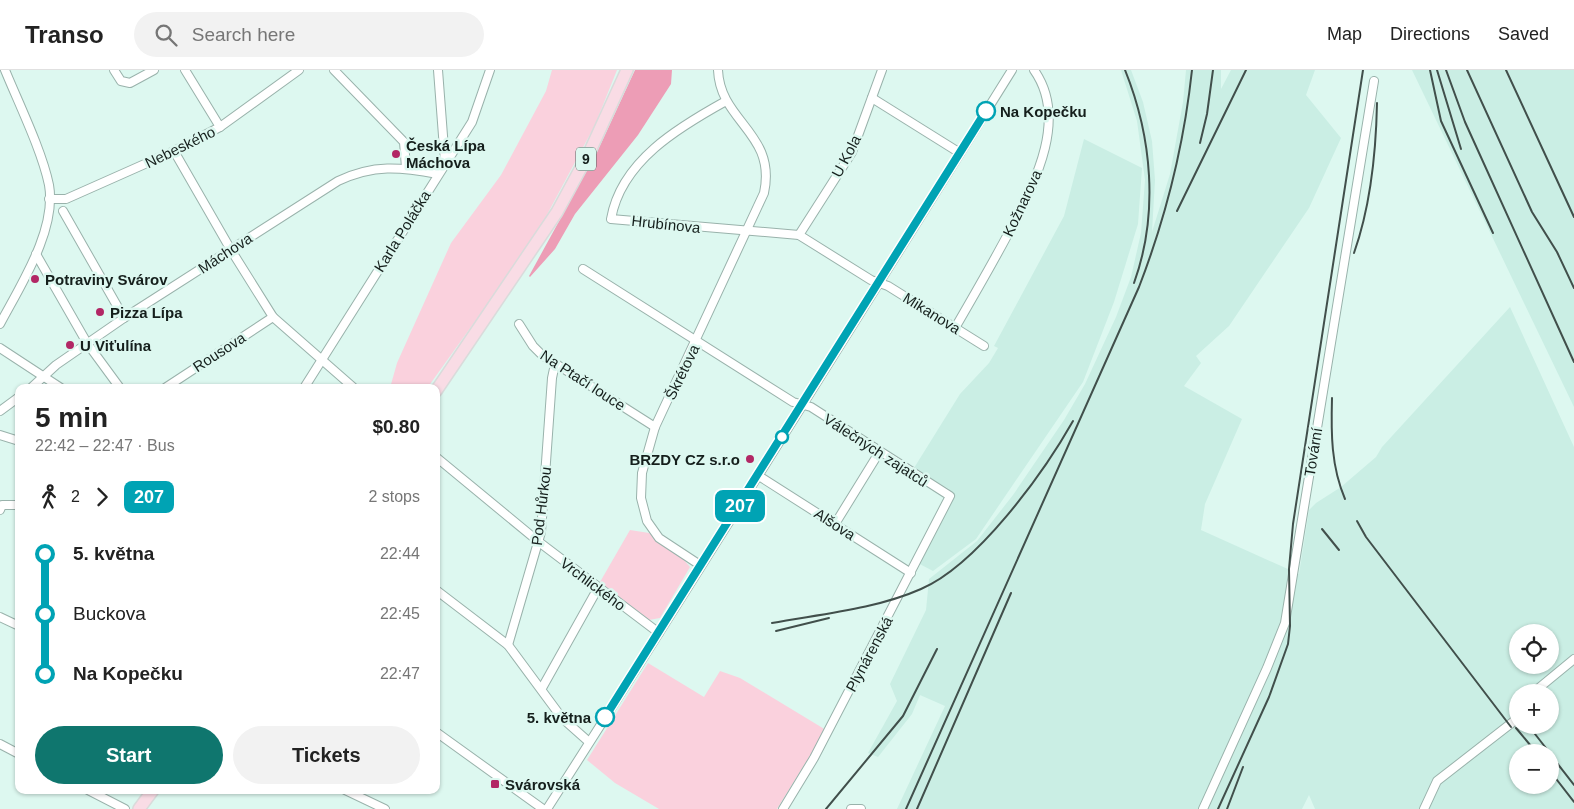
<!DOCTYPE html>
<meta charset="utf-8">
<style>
:root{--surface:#fff;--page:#f2f2f2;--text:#222;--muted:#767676;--line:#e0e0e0;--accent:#0f766e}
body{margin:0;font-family:Arial,sans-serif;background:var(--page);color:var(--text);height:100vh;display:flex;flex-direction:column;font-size:19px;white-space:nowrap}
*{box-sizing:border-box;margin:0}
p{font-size:16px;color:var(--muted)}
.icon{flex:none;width:28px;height:28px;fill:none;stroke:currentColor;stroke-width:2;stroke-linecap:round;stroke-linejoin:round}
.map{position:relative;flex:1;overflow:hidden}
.side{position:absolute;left:15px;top:314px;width:425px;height:410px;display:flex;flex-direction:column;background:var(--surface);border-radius:10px;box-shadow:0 1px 4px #0004}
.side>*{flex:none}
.badge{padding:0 10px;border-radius:8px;font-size:18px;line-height:32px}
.fabs{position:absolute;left:1509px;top:554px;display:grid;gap:10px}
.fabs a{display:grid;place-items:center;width:50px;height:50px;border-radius:50%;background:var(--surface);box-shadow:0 1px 4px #0004;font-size:25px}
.map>.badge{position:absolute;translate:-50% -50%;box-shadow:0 0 0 2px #fff}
.legs{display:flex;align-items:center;gap:8px;height:55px;padding:0 20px;font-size:16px}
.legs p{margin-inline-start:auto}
.summary{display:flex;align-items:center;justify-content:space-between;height:85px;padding:0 20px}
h1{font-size:28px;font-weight:700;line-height:38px}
.primary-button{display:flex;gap:10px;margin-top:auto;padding:10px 20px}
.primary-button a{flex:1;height:58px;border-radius:30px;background:var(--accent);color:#fff;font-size:20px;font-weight:700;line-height:58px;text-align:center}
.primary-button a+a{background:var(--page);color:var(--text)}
ul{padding:0 20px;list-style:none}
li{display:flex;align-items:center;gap:18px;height:60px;font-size:19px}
li i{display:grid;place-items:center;width:8px;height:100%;margin:0 6px;background:currentColor}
li i::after{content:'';width:12px;height:12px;margin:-6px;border:4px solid;border-radius:50%;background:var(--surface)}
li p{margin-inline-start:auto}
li:first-child i{background:linear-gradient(#0000 50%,currentColor 0)}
li:last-child i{background:linear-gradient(currentColor 50%,#0000 0)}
header{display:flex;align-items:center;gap:30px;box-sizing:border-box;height:70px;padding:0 25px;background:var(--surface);border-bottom:1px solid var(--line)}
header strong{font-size:24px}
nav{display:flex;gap:28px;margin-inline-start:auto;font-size:18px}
.search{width:350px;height:45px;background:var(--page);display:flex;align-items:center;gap:12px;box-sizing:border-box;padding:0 18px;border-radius:28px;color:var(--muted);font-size:19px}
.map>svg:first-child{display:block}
.built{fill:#caeee4;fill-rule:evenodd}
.green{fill:#fad1dd}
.forest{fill:#ed9db6}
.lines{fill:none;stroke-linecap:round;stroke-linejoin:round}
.minor-casing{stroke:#99b2ab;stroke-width:10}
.primary-casing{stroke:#dadbdb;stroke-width:14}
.minor{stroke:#fff;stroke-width:8}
.primary{stroke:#f9dce5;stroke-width:11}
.rail{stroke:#414f4b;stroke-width:2}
.line-1-casing{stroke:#fff;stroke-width:11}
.line-1{stroke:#00a3b4;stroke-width:8}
.stop-1-dot{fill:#fff;stroke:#00a3b4;stroke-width:2.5}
.poi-dot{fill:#b22765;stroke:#ddf8f0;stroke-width:2}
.labels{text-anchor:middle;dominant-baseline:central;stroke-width:5;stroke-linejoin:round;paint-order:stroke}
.shield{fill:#ddf8f0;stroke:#51605c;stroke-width:1}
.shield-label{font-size:14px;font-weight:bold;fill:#151f1c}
.stop-label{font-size:15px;font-weight:bold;fill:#151f1c;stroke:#ddf8f0;text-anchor:start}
.poi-label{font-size:15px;font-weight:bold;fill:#151f1c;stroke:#ddf8f0;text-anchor:start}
.street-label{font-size:15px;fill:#151f1c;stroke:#ddf8f0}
</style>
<header>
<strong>Transo</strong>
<div class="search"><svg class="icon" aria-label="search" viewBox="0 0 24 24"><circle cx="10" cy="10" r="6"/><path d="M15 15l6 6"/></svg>Search here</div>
<nav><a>Map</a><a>Directions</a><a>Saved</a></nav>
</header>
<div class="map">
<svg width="1574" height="739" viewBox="0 0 1574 739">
<rect width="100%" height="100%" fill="#ddf8f0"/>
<g class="built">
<path d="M1121,0h10l12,32 9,39 3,39 -3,52 18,-58 13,-72 3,-32h35v19l10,-19h84l-9,25 35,43 -32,70 -80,118 -33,30 5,7 -17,23 58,33 -37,85 -4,26 98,44 10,-64 7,-7 25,-16 35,-30 6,-10 128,-140 64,140v362h-259l-6,-14 -7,14h-405l48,-103 -25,-11 -8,19 -34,43 -10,-4 29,-52 -7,-17 36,-74 3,-31 48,-38 36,-46 51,-75 21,-36 31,-67 15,-40 10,-44 4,-53 -8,-59zM1518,562h32v33h-32zM1518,622h32v33h-32zM1518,682h32v33h-32z"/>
<path d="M1412,0h162v337z"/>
<path d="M1084,69l58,29 -4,56 -24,78 -31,80 -107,157 -43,32 -21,-11 37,-71 -35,-21 46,-74 29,-31 9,-15 -4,-2 70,-130z"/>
</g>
<g class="green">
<path d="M552,0h65l-22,55 -61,114 -106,148 -38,1 7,-25 54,-120 50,-68 45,-84z"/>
<path d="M630,460l19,3 35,27 6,7 -30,51 -11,2 -49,-38z"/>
<path d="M648,593l56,34 16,-26 20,7 86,52 -49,79h-118l-44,-26 -28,-23z"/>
</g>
<path class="forest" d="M635,0h37l-1,14 -33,51 -63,79 -20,35 -25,28 -1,-1 68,-124z"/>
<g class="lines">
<defs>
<g id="minor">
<path d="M114,0l7,11 9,2 24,-13"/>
<path d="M185,0l35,57"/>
<path d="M334,0l70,72 2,26"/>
<path d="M438,0l7,92"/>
<path d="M872,28l88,55"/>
<path d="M726,31c-47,26 -105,60 -115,118l188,16 72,45 17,6 96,60"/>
<path d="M174,81l57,99 42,67 81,71"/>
<path d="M49,129h17l108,-48 46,-24 79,-57"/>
<path d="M63,141l61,107"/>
<path d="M799,165l53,-83 30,-82"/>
<path d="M36,184l51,89 33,45"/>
<path d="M583,199l210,133 18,5 139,89 -136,262 -31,51"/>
<path d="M0,254c20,-38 57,-94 49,-139 -7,-34 -30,-81 -44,-115"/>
<path d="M519,254l14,22 9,9 113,72"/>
<path d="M955,258c18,-31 36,-62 53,-94 24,-47 62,-113 26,-164"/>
<path d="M0,278l61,40"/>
<path d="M31,318l25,-23 68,-47 214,-137c36,-17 62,-14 100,-7"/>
<path d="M165,318l108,-71"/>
<path d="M304,318l168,-266 18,-52"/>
<path d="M0,341l19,-14"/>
<path d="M0,365l19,6"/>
<path d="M436,387l103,85 120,91"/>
<path d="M759,406l152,97"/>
<path d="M0,440l2,-5h17"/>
<path d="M835,454l45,-73"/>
<path d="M700,495l-41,-27 -12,-17 -6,-23 1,-25 13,-46 109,-234c13,-60 -44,-71 -46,-123"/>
<path d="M436,520l72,55 54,73 27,24"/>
<path d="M0,547l19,9"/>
<path d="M508,575l33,-113 11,-154 3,-14"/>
<path d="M542,618l56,-100"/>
<path d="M1534,622l40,-33"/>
<path d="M436,662l107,77"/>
<path d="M0,674l19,10"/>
<path d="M88,720l37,19"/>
<path d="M345,720l40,19"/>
<path d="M547,739c157,-245 311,-492 465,-739"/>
<path d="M851,739h10"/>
<path d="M1203,739l64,-141 18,-45 89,-542"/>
<path d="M1424,739l13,-28 81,-63"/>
</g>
<g id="primary">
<path d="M436,321l121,-179 33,-61 37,-81"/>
<path d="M139,739l14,-19"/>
</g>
</defs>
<use href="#minor" class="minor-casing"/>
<use href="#primary" class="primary-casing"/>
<use href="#minor" class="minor"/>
<use href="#primary" class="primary"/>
<g class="rail">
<path d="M1125,0c27,67 34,144 9,213"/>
<path d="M1430,0l11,51 52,112"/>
<path d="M1437,0l24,79"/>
<path d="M1446,0l19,52 109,240"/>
<path d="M1467,0l65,142 25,40 17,36"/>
<path d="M1506,0l68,147"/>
<path d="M1200,73l7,-29 6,-44"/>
<path d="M1177,141l69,-141"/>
<path d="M1354,183c17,-48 22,-99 23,-150"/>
<path d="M1332,328c-1,35 -1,68 13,101"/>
<path d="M1357,451l9,16 145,190"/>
<path d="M1322,459l17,21"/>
<path d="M772,553c49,-9 104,-14 149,-34 56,-24 122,-115 152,-168"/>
<path d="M776,561l53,-13"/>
<path d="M1528,655l21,27"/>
<path d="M1516,658l20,24"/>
<path d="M1550,684l24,31"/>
<path d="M1550,701l24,31"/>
<path d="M826,739l77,-93 34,-67"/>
<path d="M906,739l233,-522c27,-70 45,-142 53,-217"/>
<path d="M917,739l94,-216"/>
<path d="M1218,739l51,-112 19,-53 2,-18 -1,-57 4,-45 70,-454"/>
<path d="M1227,739l16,-42"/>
</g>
</g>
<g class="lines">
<defs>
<path id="line-1" d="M605,647c128,-201 255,-403 381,-606"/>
</defs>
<use href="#line-1" class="line-1-casing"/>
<use href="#line-1" class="line-1"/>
</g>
<g class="stop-1-dot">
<circle cx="986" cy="41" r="9"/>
<circle cx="782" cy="367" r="6"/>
<circle cx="605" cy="647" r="9"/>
</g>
<g class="poi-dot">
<circle cx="396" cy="84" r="5"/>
<circle cx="35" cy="209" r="5"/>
<circle cx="100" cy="242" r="5"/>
<circle cx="70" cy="275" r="5"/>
<circle cx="750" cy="389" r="5"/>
<rect x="490" y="709" width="10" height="10" rx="2.5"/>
</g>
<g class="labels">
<rect class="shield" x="576" y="77.5" width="20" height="23" rx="4"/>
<g class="shield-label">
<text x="586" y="89">9</text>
</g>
<g class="stop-label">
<text x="1000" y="41">Na Kopečku</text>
<text x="591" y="647" text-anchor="end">5. května</text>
</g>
<g class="poi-label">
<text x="406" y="75">Česká Lípa<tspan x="406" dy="17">Máchova</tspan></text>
<text x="45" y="209">Potraviny Svárov</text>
<text x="110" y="242">Pizza Lípa</text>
<text x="80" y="275">U Viťulína</text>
<text x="740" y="389" text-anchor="end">BRZDY CZ s.r.o</text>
<text x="505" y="714">Svárovská</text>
</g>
<g class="street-label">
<text transform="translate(180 77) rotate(-26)">Nebeského</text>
<text transform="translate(846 86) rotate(-62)">U Kola</text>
<text transform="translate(1022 133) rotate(-65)">Kožnarova</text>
<text transform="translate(666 154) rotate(6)">Hrubínova</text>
<text transform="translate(402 161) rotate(-58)">Karla Poláčka</text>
<text transform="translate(225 183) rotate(-33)">Máchova</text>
<text transform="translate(932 243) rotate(32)">Mikanova</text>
<text transform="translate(219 282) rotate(-33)">Rousova</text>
<text transform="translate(682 302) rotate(-64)">Škrétova</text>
<text transform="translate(583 310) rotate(33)">Na Ptačí louce</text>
<text transform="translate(876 380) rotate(33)">Válečných zajatců</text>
<text transform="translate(1313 382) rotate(-81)">Tovární</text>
<text transform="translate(541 436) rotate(-83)">Pod Hůrkou</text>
<text transform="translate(835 454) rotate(33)">Alšova</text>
<text transform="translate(593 514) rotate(37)">Vrchlického</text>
<text transform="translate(869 584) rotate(-62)">Plynárenská</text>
</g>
</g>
</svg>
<div class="fabs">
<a><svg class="icon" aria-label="locate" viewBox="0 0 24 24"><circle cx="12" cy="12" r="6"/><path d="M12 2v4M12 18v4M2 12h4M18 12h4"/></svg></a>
<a>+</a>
<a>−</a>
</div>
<b class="badge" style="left:740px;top:436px;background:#00a3b4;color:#fff">207</b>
<section class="side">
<div class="summary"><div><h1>5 min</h1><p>22:42 – 22:47 · Bus</p></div><b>$0.80</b></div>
<div class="legs"><svg class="icon" aria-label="walk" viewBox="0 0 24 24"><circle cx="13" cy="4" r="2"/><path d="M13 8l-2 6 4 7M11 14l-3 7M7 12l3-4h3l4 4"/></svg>2<svg class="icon" aria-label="forward" viewBox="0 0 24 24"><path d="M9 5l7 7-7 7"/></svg><b class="badge" style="background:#00a3b4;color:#fff">207</b><p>2 stops</p></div>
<ul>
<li><i style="color:#00a3b4"></i><b>5. května</b><p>22:44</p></li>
<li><i style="color:#00a3b4"></i><span>Buckova</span><p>22:45</p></li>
<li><i style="color:#00a3b4"></i><b>Na Kopečku</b><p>22:47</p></li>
</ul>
<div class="primary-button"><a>Start</a><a>Tickets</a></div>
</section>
</div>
